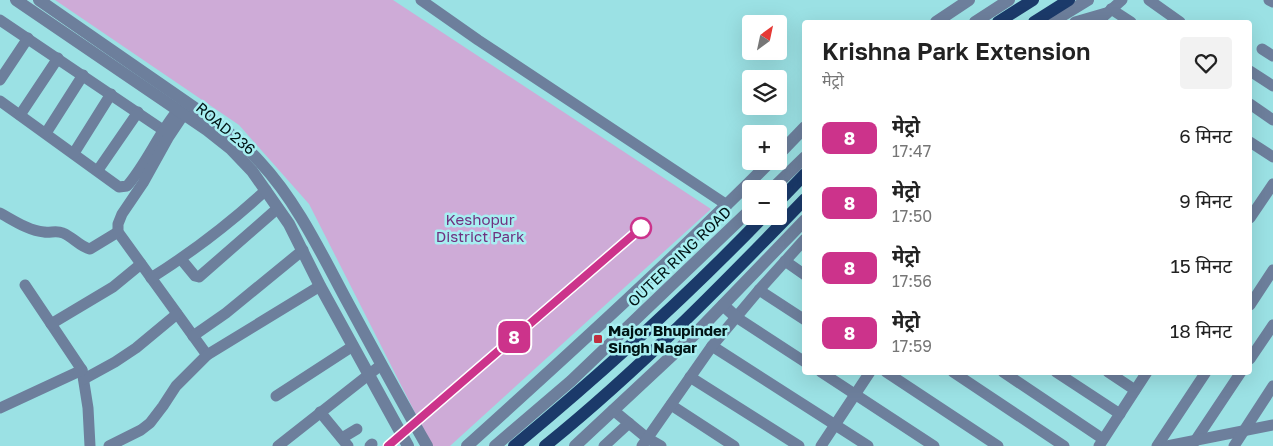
<!DOCTYPE html>
<html lang="hi">
<meta charset="utf-8">
<style>
:root{--surface:#fff;--page:#f2f2f2;--text:#222;--muted:#767676}
body{margin:0;font-family:"Golos Text","Noto Sans Devanagari",sans-serif;background:var(--page);color:var(--text);height:100vh;display:flex;flex-direction:column;font-size:19px;white-space:nowrap}
*{box-sizing:border-box;margin:0}
p{font-size:16px;color:var(--muted)}
.icon{flex:none;width:28px;height:28px;fill:none;stroke:currentColor;stroke-width:2;stroke-linecap:round;stroke-linejoin:round}
.map{position:relative;flex:1;overflow:hidden}
.sheet{position:absolute;left:802px;top:20px;width:450px;height:355px;display:flex;flex-direction:column;background:var(--surface);border-radius:5px;box-shadow:0 5px 20px #0002}
.sheet>*{flex:none}
.badge{padding:0 10px;border-radius:8px;font-size:18px;line-height:32px}
.needle{width:32px;rotate:33deg}
.buttons{position:absolute;left:742px;top:15px;display:grid;gap:10px}
.buttons a{display:grid;place-items:center;width:45px;height:45px;border-radius:5px;background:var(--surface);box-shadow:0 5px 20px #0002;font-size:25px}
.map>.badge{position:absolute;translate:-50% -50%;box-shadow:0 0 0 2px #fff}
.round{display:grid;place-items:center;flex:none;width:52px;height:52px;border-radius:5px;background:var(--page)}
.summary{display:flex;align-items:center;justify-content:space-between;height:85px;padding:0 20px}
h1{font-size:24px;font-weight:600;line-height:38px}
ul{padding:0;list-style:none}
li{display:flex;align-items:center;gap:15px;height:65px;padding:0 20px}
li div{flex:1}
li b{display:block;font-size:19px}
li em{font-style:normal}
li .badge{min-width:55px;font-weight:700;text-align:center}
.map>svg:first-child{display:block}
.green{fill:#ceabd7}
.lines{fill:none;stroke-linecap:round;stroke-linejoin:round}
.minor{stroke:#6d7f9c;stroke-width:11}
.tertiary{stroke:#6d7f9c;stroke-width:12}
.primary{stroke:#1b3a6a;stroke-width:12}
.primary-bridge{stroke:#1b3a6a;stroke-width:12}
.line-casing{stroke:#fff;stroke-width:11}
.line{stroke:#cc338b;stroke-width:8}
.stop-dot{fill:#fff;stroke:#cc338b;stroke-width:2.5}
.poi-dot{fill:#bf2f40;stroke:#a7eef1;stroke-width:2}
.labels{text-anchor:middle;dominant-baseline:central;stroke-width:5;stroke-linejoin:round;paint-order:stroke}
.street-label{font-size:15px;fill:#001415;stroke:#a7eef1}
.park-label{font-size:15px;fill:#70317f;stroke:#a7eef1}
.poi-label{font-size:15px;font-weight:bold;fill:#001415;stroke:#a7eef1;text-anchor:start}
</style>
<div class="map">
<svg width="1273" height="446" viewBox="0 0 1273 446">
<rect width="100%" height="100%" fill="#9be1e4"/>
<path class="green" d="M55,0h338l318,209 -261,237h-18l-123,-242 -70,-79z"/>
<g class="lines">
<g class="minor">
<path d="M421,0l57,40 249,165"/>
<path d="M1149,0l31,22"/>
<path d="M1269,0l4,2"/>
<path d="M1111,9l20,13"/>
<path d="M1103,17l19,-17"/>
<path d="M0,20l163,110"/>
<path d="M1075,22l31,-9"/>
<path d="M1262,49l11,7"/>
<path d="M1250,71l23,15"/>
<path d="M0,80l28,-42"/>
<path d="M0,101l119,86 8,-1c20,-23 31,-52 51,-76"/>
<path d="M1250,104l23,16"/>
<path d="M184,114l-16,24 -25,45 -21,31 -4,10v8l89,123"/>
<path d="M20,115l38,-57"/>
<path d="M46,133l37,-58"/>
<path d="M1250,142l23,15"/>
<path d="M74,153l37,-59"/>
<path d="M98,170l40,-58"/>
<path d="M0,213c13,7 29,18 44,19 7,1 12,-2 19,1 10,4 17,14 27,16l28,-17"/>
<path d="M1250,218l23,-34"/>
<path d="M181,259l14,17 4,1 79,-69"/>
<path d="M785,261l20,14"/>
<path d="M151,278c43,-27 78,-54 115,-88"/>
<path d="M25,285l57,85 6,38 2,38"/>
<path d="M759,290l46,30"/>
<path d="M1250,305l23,-35"/>
<path d="M736,317l69,45"/>
<path d="M51,324l62,-37 28,-23"/>
<path d="M193,336l33,-23 77,-63"/>
<path d="M712,346l156,100"/>
<path d="M1250,359l23,-34"/>
<path d="M821,372l113,74"/>
<path d="M886,372l112,74"/>
<path d="M953,372l111,74"/>
<path d="M1003,372l100,67"/>
<path d="M1056,372l64,42"/>
<path d="M1108,372l27,18"/>
<path d="M690,377l109,69"/>
<path d="M84,379l31,-17 21,-14 41,-34"/>
<path d="M276,396l77,-50"/>
<path d="M671,405l63,41"/>
<path d="M0,408l82,-38"/>
<path d="M613,410l34,28 14,8"/>
<path d="M320,412l28,34"/>
<path d="M342,438l15,-9"/>
<path d="M1193,444l48,-72"/>
<path d="M109,446l32,-16 9,-7 13,-17 13,-20 31,-31 113,-69"/>
<path d="M278,446l103,-81"/>
<path d="M370,446l2,-2"/>
<path d="M604,446l25,-23"/>
<path d="M642,446l70,-100 47,-56 46,-51"/>
<path d="M821,446l49,-74"/>
<path d="M1099,446l48,-74"/>
<path d="M1157,446l49,-74"/>
<path d="M1167,446l106,-21"/>
<path d="M1234,446l39,-60"/>
</g>
<g class="tertiary">
<path d="M16,0l191,130 24,19 21,22 37,53 31,62 88,160"/>
<path d="M39,0l179,124c15,12 29,24 42,38 38,41 62,93 88,141 26,48 52,96 79,143"/>
<path d="M936,22l33,-22"/>
<path d="M975,22l34,-22"/>
<path d="M1052,22l36,-22"/>
<path d="M779,154l26,-27"/>
<path d="M772,189l33,-32"/>
<path d="M723,305l13,12"/>
<path d="M467,446c103,-93 206,-187 304,-285"/>
<path d="M495,446l76,-65 180,-172"/>
<path d="M575,446l120,-112 110,-114"/>
</g>
<g class="primary">
<path d="M998,22l35,-22"/>
<path d="M1034,22l35,-22"/>
<path d="M779,201l26,-27"/>
<path d="M545,446c93,-75 177,-161 260,-247"/>
</g>
<path class="primary-bridge" d="M514,446c87,-72 171,-148 250,-230"/>
</g>
<g class="lines">
<defs>
<path id="line" d="M388,446l253,-218"/>
</defs>
<use href="#line" class="line-casing"/>
<use href="#line" class="line"/>
</g>
<circle class="stop-dot" cx="641" cy="228" r="10"/>
<rect class="poi-dot" x="593" y="334" width="10" height="10" rx="2.5"/>
<g class="labels">
<g class="street-label">
<text transform="translate(226 128) rotate(40)">ROAD 236</text>
<text transform="translate(679 256) rotate(-44)">OUTER RING ROAD</text>
</g>
<g class="park-label">
<text x="480" y="219">Keshopur<tspan x="480" dy="17">District Park</tspan></text>
</g>
<g class="poi-label">
<text x="608" y="330">Major Bhupinder<tspan x="608" dy="17">Singh Nagar</tspan></text>
</g>
</g>
</svg>
<div class="buttons">
<a><svg class="needle" viewBox="-14 -14 28 28"><path d="M0-13l5 13h-10z" fill="#e53935"/><path d="M0 13l5-13h-10z" fill="#767676"/></svg></a>
<a><svg class="icon" aria-label="layers" viewBox="0 0 24 24"><path d="M12 4l9 5-9 5-9-5zM3 14l9 5 9-5"/></svg></a>
<a>+</a>
<a>−</a>
</div>
<b class="badge" style="left:514px;top:337px;background:#cc338b;color:#fff">8</b>
<section class="sheet">
<div class="summary"><div><h1>Krishna Park Extension</h1><p>मेट्रो</p></div><a class="round"><svg class="icon" aria-label="heart" viewBox="0 0 24 24"><path d="M12 20l-8-8c-3-5 5-10 8-4 3-6 11-1 8 4z"/></svg></a></div>
<ul>
<li><span class="badge" style="background:#cc338b;color:#fff">8</span><div><b>मेट्रो</b><p>17:47</p></div><em>6 मिनट</em></li>
<li><span class="badge" style="background:#cc338b;color:#fff">8</span><div><b>मेट्रो</b><p>17:50</p></div><em>9 मिनट</em></li>
<li><span class="badge" style="background:#cc338b;color:#fff">8</span><div><b>मेट्रो</b><p>17:56</p></div><em>15 मिनट</em></li>
<li><span class="badge" style="background:#cc338b;color:#fff">8</span><div><b>मेट्रो</b><p>17:59</p></div><em>18 मिनट</em></li>
</ul>
</section>
</div>
